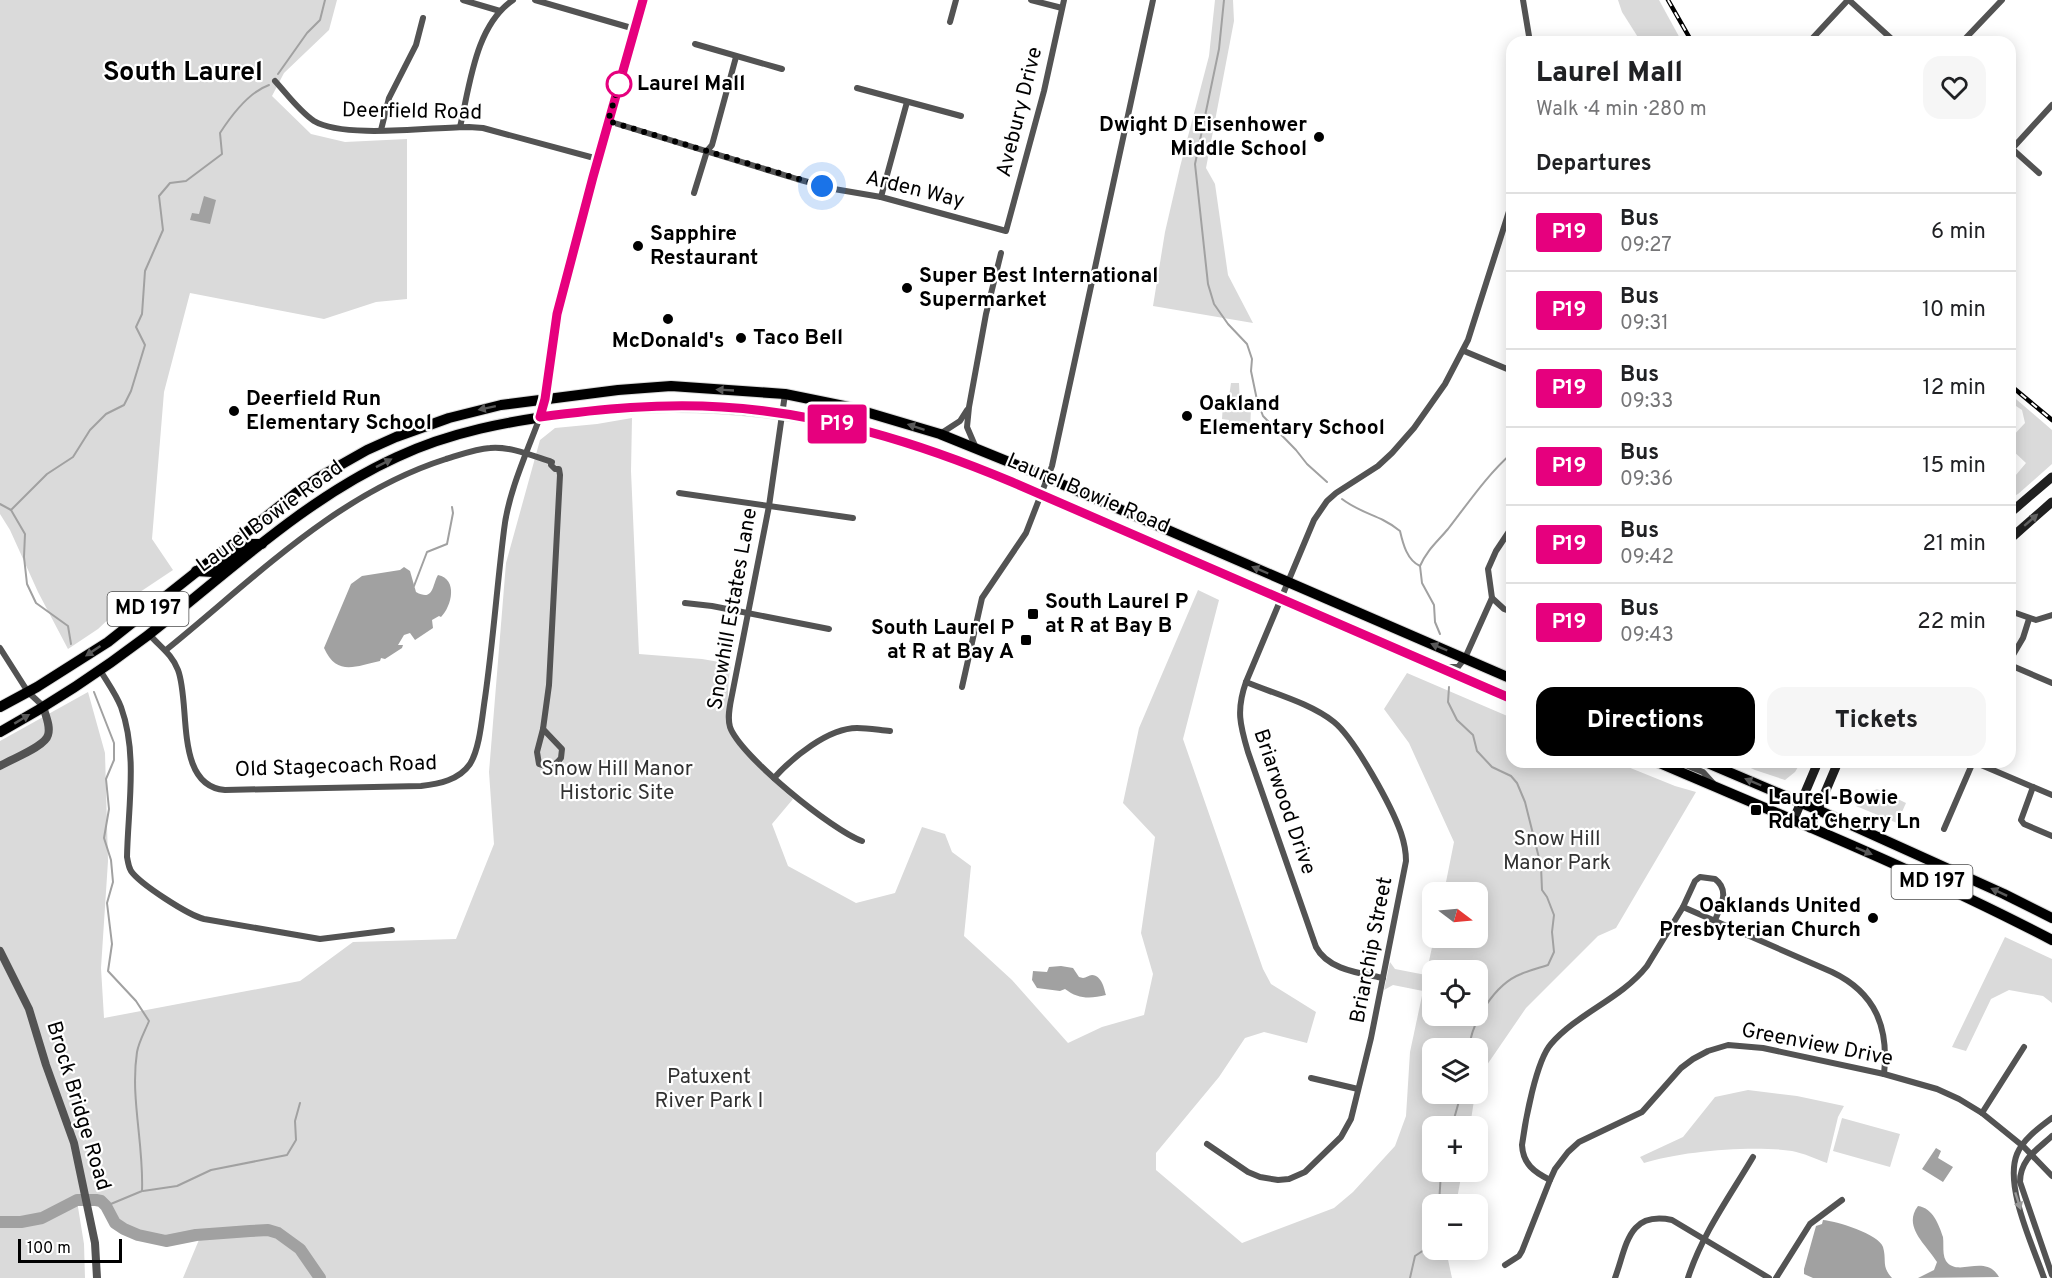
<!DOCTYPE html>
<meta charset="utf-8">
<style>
:root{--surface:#fff;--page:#f6f6f6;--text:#202124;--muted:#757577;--line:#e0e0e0;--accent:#000}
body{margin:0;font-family:Overpass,sans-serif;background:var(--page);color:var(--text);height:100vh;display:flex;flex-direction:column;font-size:22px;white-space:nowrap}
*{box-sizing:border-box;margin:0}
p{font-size:20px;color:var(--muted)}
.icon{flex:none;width:33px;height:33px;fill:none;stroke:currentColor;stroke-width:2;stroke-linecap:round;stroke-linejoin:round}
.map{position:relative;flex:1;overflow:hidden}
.details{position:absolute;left:1506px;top:36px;width:510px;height:732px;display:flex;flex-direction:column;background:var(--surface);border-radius:18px;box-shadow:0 3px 15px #0003}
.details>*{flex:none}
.badge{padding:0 12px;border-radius:4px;font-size:21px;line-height:39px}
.needle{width:39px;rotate:106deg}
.tools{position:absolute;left:1422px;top:882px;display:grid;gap:12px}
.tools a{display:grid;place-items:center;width:66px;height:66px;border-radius:12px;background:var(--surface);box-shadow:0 3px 15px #0003;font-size:30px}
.scale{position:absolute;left:18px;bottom:15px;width:104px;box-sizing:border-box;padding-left:6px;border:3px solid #000;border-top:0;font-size:16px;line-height:21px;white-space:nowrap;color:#000;-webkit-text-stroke:4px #fff;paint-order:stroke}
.you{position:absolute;width:30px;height:30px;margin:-15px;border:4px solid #fff;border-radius:50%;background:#1a73e8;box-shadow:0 0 0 9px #1a73e833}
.map>.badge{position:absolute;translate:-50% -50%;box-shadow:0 0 0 3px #fff}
h2{padding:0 30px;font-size:22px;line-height:54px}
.round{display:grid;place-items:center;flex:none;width:63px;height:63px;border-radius:18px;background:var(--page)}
.summary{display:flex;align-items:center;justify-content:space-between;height:102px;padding:0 30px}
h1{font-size:28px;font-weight:800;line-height:45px}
.primary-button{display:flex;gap:12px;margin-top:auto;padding:12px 30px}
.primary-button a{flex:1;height:69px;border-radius:18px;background:var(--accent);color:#fff;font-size:24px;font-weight:800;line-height:69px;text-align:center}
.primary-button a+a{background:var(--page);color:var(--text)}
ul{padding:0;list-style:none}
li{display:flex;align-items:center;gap:18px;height:78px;padding:0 30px;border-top:2px solid var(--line)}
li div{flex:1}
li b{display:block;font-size:22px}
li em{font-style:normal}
li .badge{min-width:66px;font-weight:700;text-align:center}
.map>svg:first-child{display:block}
.green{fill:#dadada;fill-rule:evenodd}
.water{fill:#a1a1a1}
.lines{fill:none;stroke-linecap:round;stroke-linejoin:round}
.stream{stroke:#a1a1a1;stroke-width:2}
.river{stroke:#a1a1a1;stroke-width:12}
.primary-casing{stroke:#dbdbdb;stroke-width:12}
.minor{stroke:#535353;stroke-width:6}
.tertiary{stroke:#535353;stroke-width:8}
.secondary{stroke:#202020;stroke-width:9}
.primary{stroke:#000;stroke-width:10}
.rail-casing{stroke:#000;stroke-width:4.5}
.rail{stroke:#fff;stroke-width:2;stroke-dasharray:7;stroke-linecap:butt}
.oneway{fill:#595959}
.oneway2{fill:#636363}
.oneway3{fill:#989898}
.line-casing{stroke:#fff;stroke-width:14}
.line{stroke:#e6007e;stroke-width:9}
.walk{stroke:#000;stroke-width:6;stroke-dasharray:0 10.8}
.stop-dot{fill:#fff;stroke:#e6007e;stroke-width:3}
.poi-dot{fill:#000;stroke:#fff;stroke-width:2}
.labels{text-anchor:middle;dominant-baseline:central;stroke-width:4.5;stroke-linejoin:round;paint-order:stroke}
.shield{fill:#fff;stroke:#4c4c4c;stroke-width:1.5}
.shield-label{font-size:20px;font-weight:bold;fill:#000}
.stop-label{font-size:21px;font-weight:bold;fill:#000;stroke:#fff;text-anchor:start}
.street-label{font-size:21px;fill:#000;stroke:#fff}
.poi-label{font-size:21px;font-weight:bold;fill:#000;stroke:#fff;text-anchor:start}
.park-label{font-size:21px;fill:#313131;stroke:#fff}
.district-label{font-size:27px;font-weight:bold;fill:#000;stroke:#fff}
</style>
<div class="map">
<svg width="2052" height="1278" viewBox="0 0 2052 1278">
<rect width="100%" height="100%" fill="#fff"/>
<g class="green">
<path d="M0,0h337l-8,30 -45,43 -12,23 39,38 34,8 62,-3v160l-31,3 -52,17 -134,-26 -26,99 -12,147 21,31 -42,28 -33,31 -30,20 -30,-57 -28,-62 -10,-16z"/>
<path d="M1215,0h18l1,21 -28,147 9,16 13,91 25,48 -100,-17 12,-74 15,-65 29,-111z"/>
<path d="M1618,0h41l23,42h-41l-19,-30z"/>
<path d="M1231,383h8l1,22 11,2 -1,26h-20l-1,-13 -7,-1 1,-15h5z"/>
<path d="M2010,394l42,36v34l-34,30 -6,3 -2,-1v-14l16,-19 -16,-15v-9l15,-16 -3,-13 -12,-8z"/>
<path d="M632,418l-1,53 8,183 63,5 29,5c-12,72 11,90 62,135l-21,25 16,42 68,37 39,-10 27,-66 23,7 7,18 19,14 -7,70 48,44 56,63 34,-16 42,-12 9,-41 -12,-41 14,-96 -32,-34 16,-75 59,-138 21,10 -36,139 80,230 8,15 45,28 -9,31 -43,-11 -19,6 -26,39 -63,76v17l86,73 92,-35 19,-16 42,-46 11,-30 4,-64 13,-61 -30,-6 -9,5 6,-28 5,7 31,6 8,-37h44v-46h-34l10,-50 -45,-99 -25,-34 23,-36 105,45v44h110l1,3 52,21 21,6 -80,136 -18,8 -72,72 -48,70v4v-34h-46v46h43l-5,32h-38v46h30l-6,32h-24v46h16l-1,5 5,23h-1269l18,-43 -35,6 -28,-6 -23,-12 -9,-17 -5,-5h-24l7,43 1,34h-85v-537l88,-49 17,61 3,108 -7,107 3,50 196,-37 53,-39 103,-3 38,-95 -5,-72 17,-209 34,-123 15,-12 42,-4zM1432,970h46v46h-46z"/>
<path d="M1738,762h63l-6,10 -10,8 -30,-10z"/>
<path d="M1877,789l29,14 -9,20 -41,-17 4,-9z"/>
<path d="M2005,937l47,22v44l-9,-7 -34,-6 -18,9 -25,52 -14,-4z"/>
<path d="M1748,1090l49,6 47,10 -6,11 -11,46c-11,-4 -24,-10 -35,-12 -39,-6 -111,0 -148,12l-4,-6 43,-20 32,-40z"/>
<path d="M1842,1118l58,16 -10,33 -57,-16z"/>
</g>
<g class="water">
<path d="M204,196l12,4 -6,24 -20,-4 2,-7 7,1z"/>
<path d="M404,567l6,4 6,21c18,10 16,-7 22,-17 20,4 14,31 3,42l-2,-1 -7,4 1,8 -18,12 -5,-7 -6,2 -6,10h5l-1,3 -17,11 -4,-1 -1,3c-24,5 -43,16 -56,-13l27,-64 11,-8 38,-6z"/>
<path d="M1061,966l12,2 6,9 4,1c3,0 6,-3 9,-3 10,1 12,13 14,20 -16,4 -28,4 -41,-6l-5,2 -23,-3 -5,-8 1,-9 14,1 2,-5z"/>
<path d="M1936,1148l5,3 -3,7 15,9 -10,15 -21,-13z"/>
<path d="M1918,1206c15,2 21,19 25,31 1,8 -1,17 3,24 12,17 39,-8 53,16l-81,1 16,-8 3,-8c-10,-17 -35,-35 -19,-56z"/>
<path d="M1823,1220c13,1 56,14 60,27 4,14 -2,19 9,31h-79l-9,-4v-5l12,-43 6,-2z"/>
</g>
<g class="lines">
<g class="stream">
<path d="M1224,0l-5,49 -24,115 13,120 6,20 14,20 19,20 5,15 -1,12 6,29 6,16 33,34 11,14 20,18"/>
<path d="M278,74l29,-41 13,-13 5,-20"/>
<path d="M1342,499c13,10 26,14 41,21 6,3 12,7 17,11 3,13 7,29 20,35l2,17 12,22 1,17 5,12"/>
<path d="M0,504l11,6"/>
<path d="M1420,566c7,-16 17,-24 28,-37 21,-27 39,-54 64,-76"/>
<path d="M414,586l13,-34 20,-8 6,-31 -1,-6"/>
<path d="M71,644l-3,-18 -32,-23 -9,-19 -3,-27 1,-23 -14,-24 36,-36 26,-17 17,-27 16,-16 18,-9 7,-14 14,-46 -9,-18 6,-13 3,-43 18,-41 -4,-34 11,-13 16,-2 36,-27 -2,-21c11,-17 29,-41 49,-48"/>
<path d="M1449,687l-1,15 9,18 16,15 4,16 15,16 19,9 6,7 8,19 16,64 1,24 5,7 7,18 -2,17 2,20 -6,13c-9,3 -18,5 -27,9 -26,10 -49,47 -52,74"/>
<path d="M94,692l20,51v17l-8,19 3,30 -5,29 7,22 2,22 -6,21 5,41 -4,27 28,30 13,20c-4,10 -10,20 -12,31 -7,46 7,92 5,139l-36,15"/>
<path d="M1452,1126l9,-32"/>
<path d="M143,1191l34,-5 34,-16 76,-15 9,-15 -1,-19 5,-18"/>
<path d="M1439,1204l2,-32"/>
<path d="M1410,1278l5,-22 12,-8 5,-9"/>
</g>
<path class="river" d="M0,1222h21l21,-4 35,-18h19l5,1 5,5 9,17 9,6 14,6 28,6 30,-6 54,-4 18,-1 10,3 22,16 20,29"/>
<defs>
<g id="primary">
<path d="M196,571l17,1 36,-28h13"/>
<path d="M0,707l37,-20 71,-45 188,-149 25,-17 46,-26 29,-13 53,-19 52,-13 117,-15 53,-4 114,8 64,13 91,27 96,39 476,206"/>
<path d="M0,732c51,-28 101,-61 147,-96 81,-63 156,-136 250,-179 53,-25 112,-36 169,-43 115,-15 229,-6 339,28 85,26 165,67 247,101 120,52 240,104 360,156"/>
<path d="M1657,762c133,57 267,111 395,178"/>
<path d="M1705,762l113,48 186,84 48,24"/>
</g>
</defs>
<use href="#primary" class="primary-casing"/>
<g class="minor">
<path d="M463,0l37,11"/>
<path d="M535,0l100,29"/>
<path d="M1031,0l31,8"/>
<path d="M1523,0l7,42"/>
<path d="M1849,0l46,42"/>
<path d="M950,22l6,-22"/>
<path d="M1809,42l39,-42"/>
<path d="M1962,42l40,-42"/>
<path d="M695,44l87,25"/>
<path d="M275,81c12,13 24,30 39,40 30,18 118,6 155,6l14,1 115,31"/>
<path d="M857,88l104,28"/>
<path d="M608,121l189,58 37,10 47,8 125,34 38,-140 20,-91"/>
<path d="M460,127c10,-42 15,-101 53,-127"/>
<path d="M381,130l8,-32 27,-53 7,-27"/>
<path d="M2010,147l29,26"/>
<path d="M2010,151l42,-46"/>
<path d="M694,193l13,-42 5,-6 24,-88"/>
<path d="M881,197l26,-95"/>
<path d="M1464,351l48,20"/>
<path d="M785,394l-16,112 -37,189c-2,10 -5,22 -2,32 10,29 103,104 132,114"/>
<path d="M940,434l20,-13 7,-11"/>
<path d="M976,448l-9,-21 2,-20 17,-93 15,-61"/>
<path d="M679,493l174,25"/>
<path d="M1492,598l12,11 8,3"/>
<path d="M685,603l27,3 117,23"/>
<path d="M2010,611l26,9 16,-5"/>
<path d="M149,634c10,12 23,20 29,36 13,34 -4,116 47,120l196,-4c18,-2 38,-6 49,-22 10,-16 12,-47 15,-66 8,-56 12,-112 19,-168 4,-37 23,-78 36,-113"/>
<path d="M0,648l28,44 15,14"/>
<path d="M166,650c88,-71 170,-156 280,-191 14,-4 29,-10 44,-11 20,-2 43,8 62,14l-1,3 4,4h4l1,6 -11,210 -6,44"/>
<path d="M2010,660l13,-22 6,-19"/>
<path d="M2010,665l42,18"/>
<path d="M1445,667h13l7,-9 27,-60 -4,-29 8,-18 16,-24"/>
<path d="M100,670c7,12 16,24 21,37 17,47 7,100 6,150 1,4 1,9 4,14 9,13 57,44 73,48l116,20 72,-9"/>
<path d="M962,687l20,-89 44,-65 26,-67 101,-466"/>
<path d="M543,729l19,20 -1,9c-7,9 -13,10 -22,6l-2,-12z"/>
<path d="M1678,762l25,10 10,11"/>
<path d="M1974,762l78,33"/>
<path d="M774,778c18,-20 54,-50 83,-50 11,0 22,2 33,3"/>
<path d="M2033,787l-12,33 3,4 28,12"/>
<path d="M1944,829l29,-67"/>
<path d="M1683,907l149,65c44,21 57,56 52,102"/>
<path d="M1383,978c-23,-5 -55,-8 -67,-31l-68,-195c-8,-27 -12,-42 -2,-70l68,-162 13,-19 9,-8 42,-27 14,-13 22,-25 31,-44 23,-44 44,-138"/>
<path d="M1311,1078l47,11"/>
<path d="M1982,1113l42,-66"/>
<path d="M2052,1136c-15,14 -32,23 -32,46l32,93"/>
<path d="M1207,1144l41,28 12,5 18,3 11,-1 16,-7 36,-35 10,-18 20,-81 35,-177c0,-10 -2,-19 -5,-28 -9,-26 -46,-94 -67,-111 -24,-19 -59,-28 -88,-40"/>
<path d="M1550,1180c-16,-8 -27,-16 -28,-35 3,-23 14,-84 29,-101 27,-31 70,-45 96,-78l36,-59 12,-26 5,-4 15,2c15,11 6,27 0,41"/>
<path d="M1505,1265l14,-9 3,-5 28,-71 5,-11 13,-17 11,-10 63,-30 39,-44 12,-9 15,-8 20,-6 35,3 121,26 53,15 22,10 23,14 42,34 28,29"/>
<path d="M1615,1278c12,-33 13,-67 57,-58l97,58"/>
<path d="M1688,1278c14,-44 42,-82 65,-121"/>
<path d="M1776,1278l34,-54 32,-24"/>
<path d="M2044,1278c-11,-32 -40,-92 -27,-124 6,-15 23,-27 35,-36"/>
</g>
<g class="tertiary">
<path d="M540,417c9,-34 10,-69 18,-104 22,-105 56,-209 85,-313"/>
<path d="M0,766c11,-7 45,-19 48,-31 3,-9 -3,-20 -5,-29"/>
<path d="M0,951l29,58 17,56 28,78 21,100 2,35"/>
</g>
<g class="secondary">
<path d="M2010,513l42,-36"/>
<path d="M2010,539l42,-37"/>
<path d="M1793,821l25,-59"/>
<path d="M1810,828l28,-66"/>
</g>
<use href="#primary" class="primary"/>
<defs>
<g id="rail">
<path d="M1668,0l24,42"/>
<path d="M2010,385l42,35"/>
</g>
</defs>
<use href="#rail" class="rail-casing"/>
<use href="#rail" class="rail"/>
</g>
<defs><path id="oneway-solid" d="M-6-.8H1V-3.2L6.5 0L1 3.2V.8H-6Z" transform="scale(1.5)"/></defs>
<g class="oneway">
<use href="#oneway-solid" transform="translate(725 390) rotate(-177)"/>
<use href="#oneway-solid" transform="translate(487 408) rotate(168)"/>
<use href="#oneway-solid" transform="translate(916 427) rotate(-162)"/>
<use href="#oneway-solid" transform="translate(384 463) rotate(-27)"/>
<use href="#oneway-solid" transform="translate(1260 570) rotate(-157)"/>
<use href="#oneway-solid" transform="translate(1439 647) rotate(-157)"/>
<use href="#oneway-solid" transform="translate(93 651) rotate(146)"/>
<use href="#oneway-solid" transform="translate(22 719) rotate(-31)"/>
<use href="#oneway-solid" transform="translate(1753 782) rotate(-157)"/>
<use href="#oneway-solid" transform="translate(1864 851) rotate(23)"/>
<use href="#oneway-solid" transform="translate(1999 892) rotate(-155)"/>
</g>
<use class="oneway2" href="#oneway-solid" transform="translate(2031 520) rotate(-41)"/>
<use class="oneway3" href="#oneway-solid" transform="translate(2018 1201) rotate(72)"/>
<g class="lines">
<defs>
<path id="line" d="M643,0l-50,177 -36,137 -12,85 -5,18c60,-8 121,-14 182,-10 101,6 197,36 290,75l500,217"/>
</defs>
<use href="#line" class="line-casing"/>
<use href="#line" class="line"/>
<path class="walk" d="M619,84l3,-10 -14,47 214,65"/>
</g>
<circle class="stop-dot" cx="619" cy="84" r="12"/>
<g class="poi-dot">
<circle cx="1319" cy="137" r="6"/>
<circle cx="638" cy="246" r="6"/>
<circle cx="907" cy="288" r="6"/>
<circle cx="668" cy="319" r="6"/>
<circle cx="741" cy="338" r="6"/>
<circle cx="234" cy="411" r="6"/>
<circle cx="1187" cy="416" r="6"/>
<rect x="1027" y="608" width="12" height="12" rx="3"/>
<rect x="1020" y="634" width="12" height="12" rx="3"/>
<rect x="1750" y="804" width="12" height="12" rx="3"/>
<circle cx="1873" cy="918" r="6"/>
</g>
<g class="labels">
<g class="shield">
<rect x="107.5" y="592" width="81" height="34" rx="4.5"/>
<rect x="1891.5" y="865" width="81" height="34" rx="4.5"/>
</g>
<g class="shield-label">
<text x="148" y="609">MD 197</text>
<text x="1932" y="882">MD 197</text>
</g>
<g class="stop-label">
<text x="637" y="84">Laurel Mall</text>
</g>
<g class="street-label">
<text transform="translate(412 112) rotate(1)">Deerfield Road</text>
<text transform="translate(1020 112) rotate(-76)">Avebury Drive</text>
<text transform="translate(915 190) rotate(14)">Arden Way</text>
<text transform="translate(1088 494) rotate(23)">Laurel Bowie Road</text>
<text transform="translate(270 517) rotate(-36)">Laurel Bowie Road</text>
<text transform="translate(733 609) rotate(-80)">Snowhill Estates Lane</text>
<text transform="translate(336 767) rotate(-2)">Old Stagecoach Road</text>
<text transform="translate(1284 802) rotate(71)">Briarwood Drive</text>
<text transform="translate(1372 950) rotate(-79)">Briarchip Street</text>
<text transform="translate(1817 1045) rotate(11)">Greenview Drive</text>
<text transform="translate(78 1106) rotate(73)">Brock Bridge Road</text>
</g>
<g class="poi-label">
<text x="1307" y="125" text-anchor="end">Dwight D Eisenhower<tspan x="1307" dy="24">Middle School</tspan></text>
<text x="650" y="234">Sapphire<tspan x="650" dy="24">Restaurant</tspan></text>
<text x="919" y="276">Super Best International<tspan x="919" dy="24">Supermarket</tspan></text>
<text x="753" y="338">Taco Bell</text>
<text x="668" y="341" text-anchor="middle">McDonald's</text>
<text x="246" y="399">Deerfield Run<tspan x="246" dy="24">Elementary School</tspan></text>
<text x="1199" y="404">Oakland<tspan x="1199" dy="24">Elementary School</tspan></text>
<text x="1045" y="602">South Laurel P<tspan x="1045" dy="24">at R at Bay B</tspan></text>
<text x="1014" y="628" text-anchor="end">South Laurel P<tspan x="1014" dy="24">at R at Bay A</tspan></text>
<text x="1768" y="798">Laurel-Bowie<tspan x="1768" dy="24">Rd at Cherry Ln</tspan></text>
<text x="1861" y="906" text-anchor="end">Oaklands United<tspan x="1861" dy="24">Presbyterian Church</tspan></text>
</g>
<g class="park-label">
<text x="617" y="769">Snow Hill Manor<tspan x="617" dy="24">Historic Site</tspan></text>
<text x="1557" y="839">Snow Hill<tspan x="1557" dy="24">Manor Park</tspan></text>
<text x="709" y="1077">Patuxent<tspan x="709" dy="24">River Park I</tspan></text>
</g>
<g class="district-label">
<text x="183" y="73">South Laurel</text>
</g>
</g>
</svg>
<div class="tools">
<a><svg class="needle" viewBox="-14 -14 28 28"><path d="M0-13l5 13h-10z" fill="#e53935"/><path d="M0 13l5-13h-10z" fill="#757577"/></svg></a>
<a><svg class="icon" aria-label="locate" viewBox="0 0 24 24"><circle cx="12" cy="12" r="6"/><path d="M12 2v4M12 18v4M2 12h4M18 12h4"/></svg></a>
<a><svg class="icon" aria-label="layers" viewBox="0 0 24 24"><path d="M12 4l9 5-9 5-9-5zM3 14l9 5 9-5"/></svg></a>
<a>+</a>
<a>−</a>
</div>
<div class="scale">100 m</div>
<div class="you" style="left:822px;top:186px"></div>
<b class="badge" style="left:837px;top:424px;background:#e6007e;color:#fff">P19</b>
<section class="details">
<div class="summary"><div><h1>Laurel Mall</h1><p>Walk · 4 min · 280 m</p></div><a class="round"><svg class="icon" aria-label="heart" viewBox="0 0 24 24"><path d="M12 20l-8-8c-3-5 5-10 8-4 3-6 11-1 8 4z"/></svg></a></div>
<h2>Departures</h2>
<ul>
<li><span class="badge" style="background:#e6007e;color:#fff">P19</span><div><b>Bus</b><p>09:27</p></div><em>6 min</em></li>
<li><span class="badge" style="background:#e6007e;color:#fff">P19</span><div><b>Bus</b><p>09:31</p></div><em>10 min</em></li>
<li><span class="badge" style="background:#e6007e;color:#fff">P19</span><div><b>Bus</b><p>09:33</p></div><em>12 min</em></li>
<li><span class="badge" style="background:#e6007e;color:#fff">P19</span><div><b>Bus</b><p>09:36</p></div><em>15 min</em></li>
<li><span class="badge" style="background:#e6007e;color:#fff">P19</span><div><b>Bus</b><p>09:42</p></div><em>21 min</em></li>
<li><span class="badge" style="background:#e6007e;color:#fff">P19</span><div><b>Bus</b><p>09:43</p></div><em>22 min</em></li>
</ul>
<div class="primary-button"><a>Directions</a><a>Tickets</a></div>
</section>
</div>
